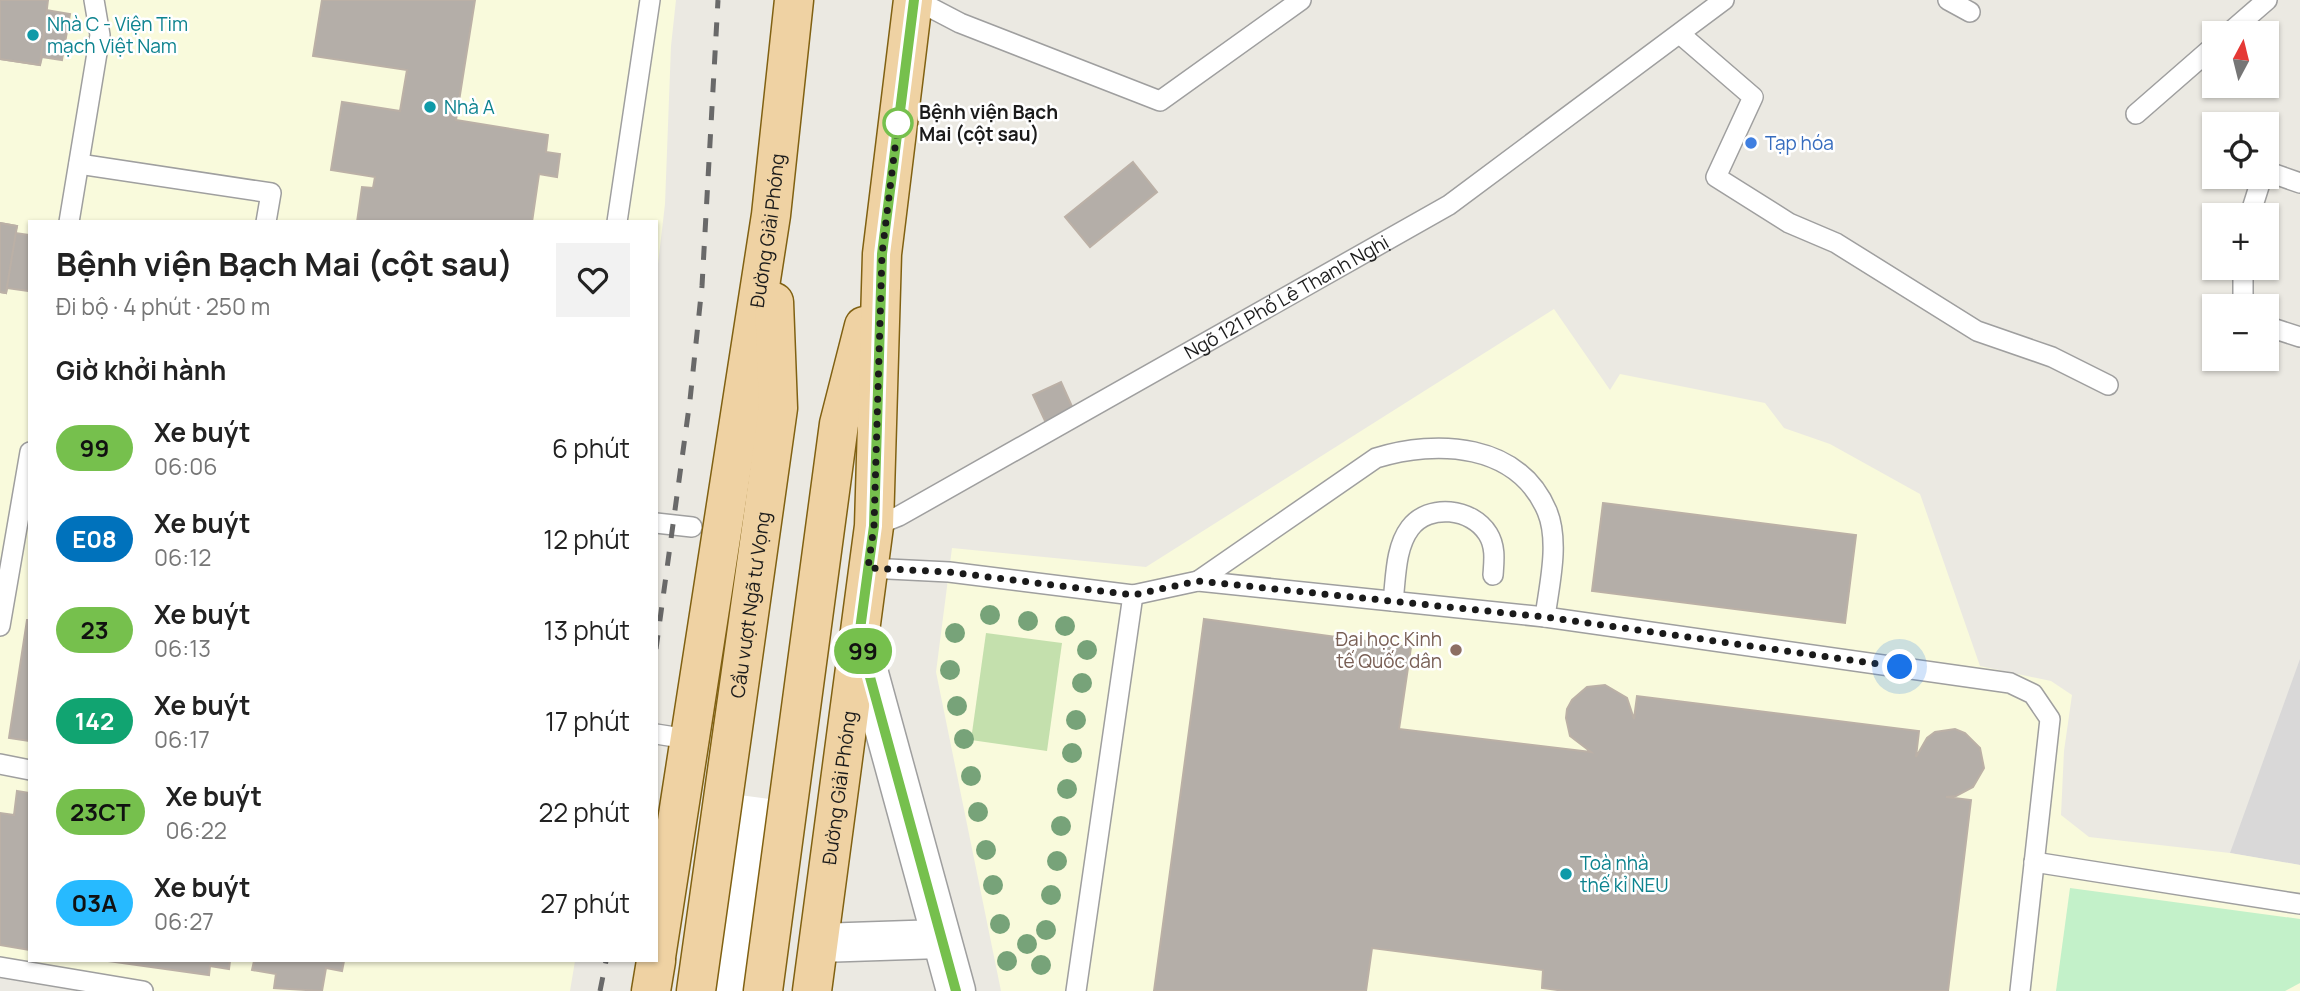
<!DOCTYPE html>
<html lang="vi">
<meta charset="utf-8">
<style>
:root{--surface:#fff;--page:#f2f2f2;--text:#222;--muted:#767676}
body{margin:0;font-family:Manrope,sans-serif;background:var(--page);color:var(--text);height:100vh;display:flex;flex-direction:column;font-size:26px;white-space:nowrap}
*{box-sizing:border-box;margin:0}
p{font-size:23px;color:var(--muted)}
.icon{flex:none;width:38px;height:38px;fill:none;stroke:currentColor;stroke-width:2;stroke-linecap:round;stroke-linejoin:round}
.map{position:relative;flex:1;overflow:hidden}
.side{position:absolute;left:28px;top:220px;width:630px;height:742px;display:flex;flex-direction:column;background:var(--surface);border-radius:0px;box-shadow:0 2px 5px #0004}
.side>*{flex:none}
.badge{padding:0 14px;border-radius:23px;font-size:24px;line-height:46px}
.needle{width:46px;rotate:7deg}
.controls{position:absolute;left:2202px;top:21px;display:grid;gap:14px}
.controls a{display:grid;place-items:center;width:77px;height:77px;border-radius:0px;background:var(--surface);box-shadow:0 2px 5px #0004;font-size:35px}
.you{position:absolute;width:35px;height:35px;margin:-18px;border:5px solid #fff;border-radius:50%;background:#1a73e8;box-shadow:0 0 0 10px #1a73e833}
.map>.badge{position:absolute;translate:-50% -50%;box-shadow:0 0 0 4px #fff}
h2{padding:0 28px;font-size:26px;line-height:63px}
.round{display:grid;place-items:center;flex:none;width:74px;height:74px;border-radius:0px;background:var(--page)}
.head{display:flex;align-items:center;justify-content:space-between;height:119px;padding:0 28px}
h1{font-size:33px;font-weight:700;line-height:52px}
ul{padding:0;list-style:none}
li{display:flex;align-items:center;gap:21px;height:91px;padding:0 28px}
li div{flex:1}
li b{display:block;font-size:26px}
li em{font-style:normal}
li .badge{min-width:77px;font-weight:700;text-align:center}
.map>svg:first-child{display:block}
.residential{fill:#d9d8d8}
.education{fill:#f9fadc}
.grass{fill:#c4e0ad}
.park{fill:#c3f1c9}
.pier{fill:#fff}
.building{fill:#b4aea8;stroke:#bbb0a6;stroke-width:2}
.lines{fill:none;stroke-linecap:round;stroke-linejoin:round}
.service-casing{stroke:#9f9f9f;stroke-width:22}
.tertiary-casing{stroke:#9f9f9f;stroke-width:41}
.primary-casing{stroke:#806112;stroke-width:41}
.service{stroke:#fff;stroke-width:19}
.tertiary{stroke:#fff;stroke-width:38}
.primary{stroke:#efd2a3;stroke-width:38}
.rail{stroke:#696969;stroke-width:5;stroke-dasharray:14 14;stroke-linecap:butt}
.tree{fill:#77a379}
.line-casing{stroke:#fff;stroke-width:16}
.line{stroke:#76c04d;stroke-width:10}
.walk{stroke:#1b1b1b;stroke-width:7;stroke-dasharray:0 12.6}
.culture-dot{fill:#0f9aa8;stroke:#fff;stroke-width:2.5}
.stop-dot{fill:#fff;stroke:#76c04d;stroke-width:3.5}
.shop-dot{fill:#3f7fe0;stroke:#fff;stroke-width:2.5}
.education-dot{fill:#8d6e63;stroke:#fff;stroke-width:2.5}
.labels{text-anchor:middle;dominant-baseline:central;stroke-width:5;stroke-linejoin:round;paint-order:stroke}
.culture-label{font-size:19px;fill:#0d838f;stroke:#fff;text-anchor:start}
.stop-label{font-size:19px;font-weight:bold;fill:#1b1b1b;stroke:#fff;text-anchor:start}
.shop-label{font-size:19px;fill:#366cbe;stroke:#fff;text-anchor:start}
.street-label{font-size:19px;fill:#1b1b1b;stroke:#fff}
.education-label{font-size:19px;fill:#785e54;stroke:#fff;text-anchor:end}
</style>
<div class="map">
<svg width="2300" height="991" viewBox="0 0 2300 991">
<rect width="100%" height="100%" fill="#ebe9e2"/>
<path class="residential" d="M2300,659v206l-70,-12z"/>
<g class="education">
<path d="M0,0h676l-5,46 -6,158 -9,77v-59h-626v739h545l-5,30h-480l-90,-13z"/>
<path d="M1554,309l56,81 10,-16 145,29 19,25 46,16 90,50 60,172 71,15 21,14 -8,56 -3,64 28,22 141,16 70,12v126h-1299l-65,-319 16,-124 194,19z"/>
</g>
<path class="grass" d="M986,633l76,10 -15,108 -76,-11z"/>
<path class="park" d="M2070,888l230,31v64l-15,8h-229z"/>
<path class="pier" d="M709,791l92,12 -27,188h-94z"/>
<g class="building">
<path d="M0,0h47l-1,10 24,4 -8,46 -20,-3 -2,8 -40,-6z"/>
<path d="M0,0h48l-8,65 -40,-6z"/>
<path d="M322,0h153l-19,120 92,15 -2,17 14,2 -3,23 -18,-3 -7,48h-175l5,-35 11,1 2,-11 -44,-7 11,-68 58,9 7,-41 -94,-14z"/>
<path d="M1133,162l24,30 -67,55 -25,-30z"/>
<path d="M0,223l17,3 -2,7 15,2 -1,56 -22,-3 -1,5 -6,-1z"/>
<path d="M0,223l17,3 -11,67 -6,-1z"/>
<path d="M1061,382l13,29 -28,12 -13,-28z"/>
<path d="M1603,503l253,32 -11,88 -253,-32z"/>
<path d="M1204,619l207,28 -12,82 192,23 -21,-16 -4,-18 1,-9 5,-9 15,-13 18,-2 22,13 7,21 3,-23 282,35 -3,26 11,-19 8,-6 20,-3 10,4 15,15 4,20 -11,19 -17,9 -10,1 25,3 -23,191h-383l-23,-3 1,-18 -171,-22 -6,43h-212z"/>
<path d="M27,620h3v121l-21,-3z"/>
<path d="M17,791l13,2v157l-30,-5v-132l14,2z"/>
<path d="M108,961h122l-1,8 -19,-3 -1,9z"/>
<path d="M254,961h90l-2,10 -16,-3 -4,23 -48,-3 2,-14 -24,-4z"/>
</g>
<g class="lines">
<defs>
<g id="service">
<path d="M916,0l44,23 200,78 141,-101"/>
<path d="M1948,0l22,12"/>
<path d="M2229,33l38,-33"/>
<path d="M1680,34l73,63 -37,80 73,46 47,20 141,88 75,26 56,28"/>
<path d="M2136,114l78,-68"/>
<path d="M79,164l192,29 -5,29"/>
<path d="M2266,171l34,12"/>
<path d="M2250,215l12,-38"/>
<path d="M69,222l31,-187 -6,-35"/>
<path d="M617,222l33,-222"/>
<path d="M2243,306v-38"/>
<path d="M2266,326l34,11"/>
<path d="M656,523l36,4"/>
<path id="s1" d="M874,526l25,-10 550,-311 275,-205"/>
<path d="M868,568l81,4 184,23 65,-14 347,36 465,66 23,11 17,25 -30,272"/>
<path d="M1198,581l178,-123c61,-19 142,-15 171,53 13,31 2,75 -2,106"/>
<path d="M1393,601c3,-23 2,-53 17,-73 19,-25 62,-20 78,6 8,13 6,27 5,41"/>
<path d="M0,626l30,-174"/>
<path d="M656,734l32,5"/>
<path d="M0,764l30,6"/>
<path d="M2034,862l266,42"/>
<path d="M0,967l143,24"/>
<path d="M1076,991l57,-396"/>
</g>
<g id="tertiary">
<path d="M859,637l97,354"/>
<path d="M819,943l121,-4"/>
</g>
<g id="primary">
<path id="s2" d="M656,957l115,-742 23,-215"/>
<path d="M651,991l5,-30"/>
<path id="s3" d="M696,991l82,-583 -4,-106"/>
<path d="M763,991l76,-567 25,-98"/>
<path id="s4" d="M812,991l62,-465 8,-272 31,-254"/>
</g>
</defs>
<use href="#service" class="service-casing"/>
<use href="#tertiary" class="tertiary-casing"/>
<use href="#primary" class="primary-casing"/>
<use href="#service" class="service"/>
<use href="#tertiary" class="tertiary"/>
<use href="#primary" class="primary"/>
<g class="rail">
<path d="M656,649l34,-249 12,-114 16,-286"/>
<path d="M600,991l6,-30"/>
</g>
</g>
<g class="tree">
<circle cx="990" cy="615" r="10"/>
<circle cx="1028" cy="621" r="10"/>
<circle cx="1065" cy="626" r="10"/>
<circle cx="955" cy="633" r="10"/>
<circle cx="1087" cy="650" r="10"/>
<circle cx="950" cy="670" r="10"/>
<circle cx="1082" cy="683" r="10"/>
<circle cx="957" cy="706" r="10"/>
<circle cx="1076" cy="720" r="10"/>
<circle cx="964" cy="739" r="10"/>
<circle cx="1072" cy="753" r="10"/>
<circle cx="971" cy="776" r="10"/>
<circle cx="1067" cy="789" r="10"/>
<circle cx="978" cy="812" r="10"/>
<circle cx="1061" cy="826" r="10"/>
<circle cx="986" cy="850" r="10"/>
<circle cx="1057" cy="861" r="10"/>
<circle cx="993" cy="885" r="10"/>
<circle cx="1051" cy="895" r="10"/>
<circle cx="1000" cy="924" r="10"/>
<circle cx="1046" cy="930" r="10"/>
<circle cx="1027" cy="944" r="10"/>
<circle cx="1007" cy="961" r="10"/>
<circle cx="1041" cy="965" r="10"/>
</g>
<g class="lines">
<defs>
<path id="line" d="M914,0l-32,254 -8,272 -15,111 97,354"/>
</defs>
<use href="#line" class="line-casing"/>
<use href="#line" class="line"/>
<path class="walk" d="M898,123l-16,131 -8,272 -6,42 81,4 184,23 65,-14 347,36 355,50"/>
</g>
<g class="culture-dot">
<circle cx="33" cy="35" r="7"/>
<circle cx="430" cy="107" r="7"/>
<circle cx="1566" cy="874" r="7"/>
</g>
<circle class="stop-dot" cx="898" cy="123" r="14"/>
<circle class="shop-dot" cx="1751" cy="143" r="7"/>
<circle class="education-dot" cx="1456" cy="650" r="7"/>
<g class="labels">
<g class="culture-label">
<text x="47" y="24">Nhà C - Viện Tim<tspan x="47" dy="22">mạch Việt Nam</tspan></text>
<text x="444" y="107">Nhà A</text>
<text x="1580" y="863">Toà nhà<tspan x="1580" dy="22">thế kỉ NEU</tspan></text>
</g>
<g class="stop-label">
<text x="919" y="112">Bệnh viện Bạch<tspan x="919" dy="22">Mai (cột sau)</tspan></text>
</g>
<g class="shop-label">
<text x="1765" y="143">Tạp hóa</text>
</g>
<g class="street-label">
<text stroke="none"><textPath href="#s2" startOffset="735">Đường Giải Phóng</textPath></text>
<text stroke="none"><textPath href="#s1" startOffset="472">Ngõ 121 Phố Lê Thanh Nghị</textPath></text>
<text stroke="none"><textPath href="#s3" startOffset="390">Cầu vượt Ngã tư Vọng</textPath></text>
<text stroke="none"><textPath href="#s4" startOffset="205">Đường Giải Phóng</textPath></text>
</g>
<g class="education-label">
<text x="1442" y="639">Đại học Kinh<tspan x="1442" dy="22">tế Quốc dân</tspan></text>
</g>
</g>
</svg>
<div class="controls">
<a><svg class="needle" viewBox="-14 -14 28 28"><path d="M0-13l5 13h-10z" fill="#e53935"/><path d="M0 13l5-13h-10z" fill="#767676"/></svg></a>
<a><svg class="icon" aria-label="locate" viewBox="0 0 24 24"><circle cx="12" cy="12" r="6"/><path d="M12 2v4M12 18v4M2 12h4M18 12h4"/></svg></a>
<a>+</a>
<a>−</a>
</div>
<div class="you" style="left:1900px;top:667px"></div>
<b class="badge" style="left:863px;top:651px;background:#76c04d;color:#111">99</b>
<section class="side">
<div class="head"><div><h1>Bệnh viện Bạch Mai (cột sau)</h1><p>Đi bộ · 4 phút · 250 m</p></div><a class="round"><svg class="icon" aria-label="heart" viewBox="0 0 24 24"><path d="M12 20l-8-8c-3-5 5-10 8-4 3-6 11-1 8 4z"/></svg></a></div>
<h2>Giờ khởi hành</h2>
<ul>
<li><span class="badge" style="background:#76c04d;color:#111">99</span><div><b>Xe buýt</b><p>06:06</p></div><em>6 phút</em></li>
<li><span class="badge" style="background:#0072bc;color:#fff">E08</span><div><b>Xe buýt</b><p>06:12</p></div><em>12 phút</em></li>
<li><span class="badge" style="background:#76c04d;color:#111">23</span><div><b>Xe buýt</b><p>06:13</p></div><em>13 phút</em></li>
<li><span class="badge" style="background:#11a471;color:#fff">142</span><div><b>Xe buýt</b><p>06:17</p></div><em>17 phút</em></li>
<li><span class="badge" style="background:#76c04d;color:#111">23CT</span><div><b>Xe buýt</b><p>06:22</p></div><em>22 phút</em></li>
<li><span class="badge" style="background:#27baff;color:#111">03A</span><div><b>Xe buýt</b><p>06:27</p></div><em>27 phút</em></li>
</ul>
</section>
</div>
